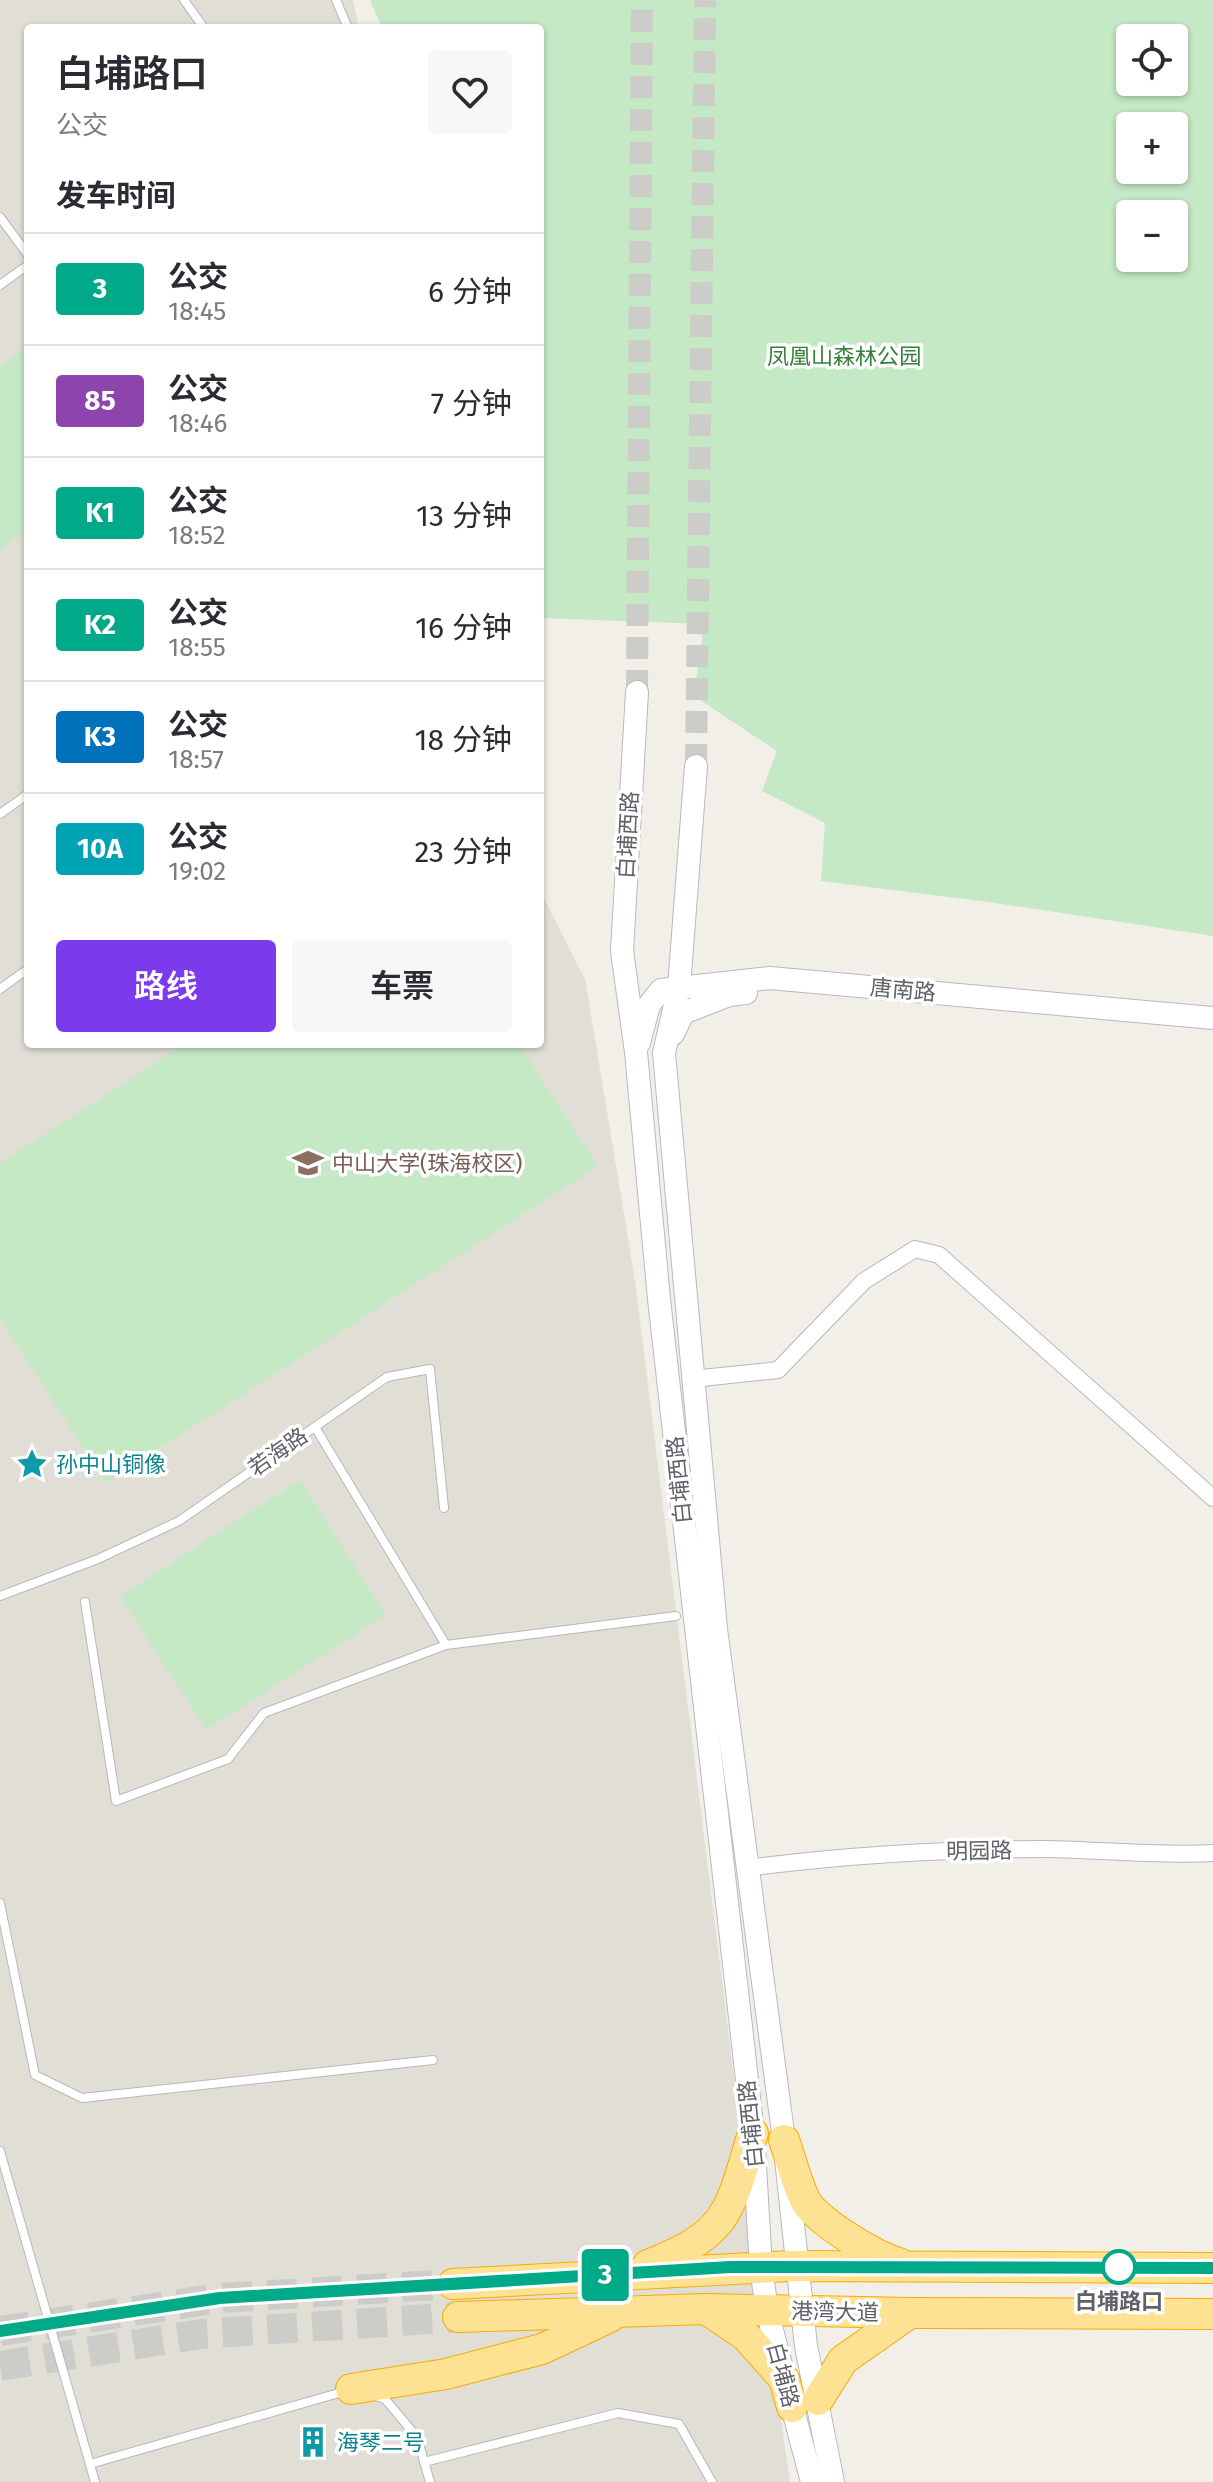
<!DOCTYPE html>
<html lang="zh">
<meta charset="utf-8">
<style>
:root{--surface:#fff;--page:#f7f7f7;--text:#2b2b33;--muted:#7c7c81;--line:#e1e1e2;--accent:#7c3aed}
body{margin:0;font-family:"Fira Sans","Noto Sans SC",sans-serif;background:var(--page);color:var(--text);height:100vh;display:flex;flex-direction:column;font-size:30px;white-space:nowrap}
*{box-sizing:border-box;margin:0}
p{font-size:26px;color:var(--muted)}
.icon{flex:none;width:44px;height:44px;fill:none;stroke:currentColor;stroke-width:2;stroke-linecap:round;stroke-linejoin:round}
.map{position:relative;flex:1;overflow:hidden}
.details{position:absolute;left:24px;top:24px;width:520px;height:1024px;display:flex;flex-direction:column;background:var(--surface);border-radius:8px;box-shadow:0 2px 6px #0004}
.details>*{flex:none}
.badge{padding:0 16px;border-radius:6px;font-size:28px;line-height:52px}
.controls{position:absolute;left:1116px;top:24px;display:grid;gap:16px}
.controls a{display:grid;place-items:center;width:72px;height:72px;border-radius:8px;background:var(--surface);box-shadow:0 2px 6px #0004;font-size:40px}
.map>.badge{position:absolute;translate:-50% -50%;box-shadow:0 0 0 4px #fff}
h2{padding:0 32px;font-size:30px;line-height:72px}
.round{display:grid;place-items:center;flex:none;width:84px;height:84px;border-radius:8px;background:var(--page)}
.overview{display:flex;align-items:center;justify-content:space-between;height:136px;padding:0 32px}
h1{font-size:38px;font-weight:600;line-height:60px}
.action{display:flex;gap:16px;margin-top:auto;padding:16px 32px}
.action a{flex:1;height:92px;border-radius:8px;background:var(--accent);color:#fff;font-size:32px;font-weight:600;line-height:92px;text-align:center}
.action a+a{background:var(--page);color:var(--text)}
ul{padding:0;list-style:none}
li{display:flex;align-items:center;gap:24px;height:112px;padding:0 32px;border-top:2px solid var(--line)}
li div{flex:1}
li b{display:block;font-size:30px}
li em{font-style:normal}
li .badge{min-width:88px;font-weight:700;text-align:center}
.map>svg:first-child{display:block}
.education{fill:#e1ded6}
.green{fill:#c5e8c5;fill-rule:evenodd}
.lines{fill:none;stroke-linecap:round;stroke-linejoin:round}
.secondary-tunnel{stroke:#ccccc8;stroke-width:22;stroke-dasharray:22 11;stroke-linecap:butt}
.highway-tunnel{stroke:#ccccc8;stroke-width:30;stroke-dasharray:30 15;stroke-linecap:butt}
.lane-casing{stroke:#b5b8bc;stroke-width:10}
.street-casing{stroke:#b5b8bc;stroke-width:18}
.secondary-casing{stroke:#b6babf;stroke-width:24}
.highway-casing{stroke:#f9ab00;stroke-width:32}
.lane{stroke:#fff;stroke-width:8}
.street{stroke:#fff;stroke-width:16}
.secondary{stroke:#fff;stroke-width:22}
.highway{stroke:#fde293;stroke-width:30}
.line-casing{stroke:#fff;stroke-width:18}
.line{stroke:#0a8;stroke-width:12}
.stop-dot{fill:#fff;stroke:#0a8;stroke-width:4}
.labels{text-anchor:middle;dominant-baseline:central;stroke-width:7;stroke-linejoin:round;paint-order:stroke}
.park-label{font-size:22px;fill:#348238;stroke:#fff}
.street-label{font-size:22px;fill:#5f6368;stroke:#fff}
.education-label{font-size:22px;fill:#785e54;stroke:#fff;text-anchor:start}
.culture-label{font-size:22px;fill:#0d838f;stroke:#fff;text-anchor:start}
.stop-label{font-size:22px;font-weight:bold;fill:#5f6368;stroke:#fff}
</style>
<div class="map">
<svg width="1213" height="2482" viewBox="0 0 1213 2482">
<rect width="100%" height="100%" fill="#f1efe8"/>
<path class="education" d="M0,0h353l6,28h-331v1016h512v-154l45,89 50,302 116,933 39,268h-790z"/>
<g class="green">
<path d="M370,0h843v936l-224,-34 -168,-21 4,-58 -63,-32 15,-40 -83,-55 10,-72 -164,-6v-590h-158zM1130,38h44v44h-44zM1130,126h44v44h-44zM1174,214v44h-44v-44z"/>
<path d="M28,346v184l-28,19v-183z"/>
<path d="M185,1044h334l79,122 -492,317 -106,-164v-156z"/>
<path d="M300,1480l86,135 -180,115 -86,-134z"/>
</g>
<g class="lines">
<g class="secondary-tunnel">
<path d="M637,692l5,-692"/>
<path d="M696,766l9,-766"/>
</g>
<g class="highway-tunnel">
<path d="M0,2331l220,-33 233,-14"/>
<path d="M0,2366l201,-32 257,-17"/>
</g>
<defs>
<g id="lane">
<path d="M184,0l20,28"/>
<path d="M336,0l12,28"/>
<path d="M0,217l28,38"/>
<path d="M0,285l28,-20"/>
<path d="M0,814l28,-20"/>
<path d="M0,989l28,-20"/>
<path d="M315,1427l131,218 230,-29"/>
<path d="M0,1596l98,-37 81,-38 208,-144 43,-8 14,139"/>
<path d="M85,1602l31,199 112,-42 36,-46 182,-68"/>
<path d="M0,1903l35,172 47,23 351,-38"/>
<path d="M0,2151l95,331"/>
<path d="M375,2396l10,3 32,38 13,45"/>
<path d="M424,2462l194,-49 61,11 33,58"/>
<path d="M90,2464l256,-73"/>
</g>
<g id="street">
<path d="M692,1379l86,-9 86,-89 51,-32 24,6 274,243"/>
<path d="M746,1868c100,-13 200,-19 301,-19 55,1 111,7 166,4"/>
</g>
<g id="secondary">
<path d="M637,692l-15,259 14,101 23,247 94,834 8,134 6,44 45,171"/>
<path d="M696,766l-17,221 -15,66 52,576 68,511 22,206 27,136"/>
<path d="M673,1034l10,-21 46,-18 17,-2"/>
<path d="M639,1043l10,-38 12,-15 109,-12 443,40"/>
</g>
<g id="highway">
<path d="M784,2140c7,19 12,41 21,60 10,20 72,58 94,63"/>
<path d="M648,2265c82,-32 81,-53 105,-132"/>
<path d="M453,2284l337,-18 423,2"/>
<path d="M706,2309l40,27 38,43 8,28"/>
<path d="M458,2317l248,-8 204,4 303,1"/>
<path d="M351,2389l95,-15 96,-25 68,-32"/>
<path d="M818,2400l25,-40 67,-47"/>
</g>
</defs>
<use href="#lane" class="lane-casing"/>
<use href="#street" class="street-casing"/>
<use href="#secondary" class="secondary-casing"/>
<use href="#highway" class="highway-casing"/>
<use href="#lane" class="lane"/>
<use href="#street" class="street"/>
<use href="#secondary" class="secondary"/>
<use href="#highway" class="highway"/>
</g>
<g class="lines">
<defs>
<path id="line" d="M0,2331l220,-33 510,-31 483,1"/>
</defs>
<use href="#line" class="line-casing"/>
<use href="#line" class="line"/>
</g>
<defs>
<symbol id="university-bare" viewBox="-9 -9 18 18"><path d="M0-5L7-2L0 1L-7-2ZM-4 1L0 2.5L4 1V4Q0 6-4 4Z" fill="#8d6e63" stroke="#fff" stroke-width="2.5" paint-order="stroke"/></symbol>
<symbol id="sight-bare" viewBox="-9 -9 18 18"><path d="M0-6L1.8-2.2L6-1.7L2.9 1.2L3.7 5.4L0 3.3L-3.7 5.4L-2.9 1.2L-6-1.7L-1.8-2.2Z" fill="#0f9aa8" stroke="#fff" stroke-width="2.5" paint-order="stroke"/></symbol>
<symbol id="building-bare" viewBox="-9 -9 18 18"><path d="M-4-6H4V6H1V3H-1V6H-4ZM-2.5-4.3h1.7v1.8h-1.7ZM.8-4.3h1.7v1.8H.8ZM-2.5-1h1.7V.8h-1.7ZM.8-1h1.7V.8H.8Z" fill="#0f9aa8" stroke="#fff" stroke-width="2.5" paint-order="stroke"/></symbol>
</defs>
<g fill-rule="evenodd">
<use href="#university-bare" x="286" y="1141" width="44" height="44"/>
<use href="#sight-bare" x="10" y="1442" width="44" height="44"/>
<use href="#building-bare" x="291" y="2420" width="44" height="44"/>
</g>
<circle class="stop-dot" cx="1119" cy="2267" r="16"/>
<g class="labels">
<g class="park-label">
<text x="844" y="356">凤凰山森林公园</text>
</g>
<g class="street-label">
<text transform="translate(628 835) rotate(-87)">白埔西路</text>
<text transform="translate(903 990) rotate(5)">唐南路</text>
<text transform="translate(278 1452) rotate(-35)">若海路</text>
<text transform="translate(679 1480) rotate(-96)">白埔西路</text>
<text transform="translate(979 1851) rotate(-1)">明园路</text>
<text transform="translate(751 2124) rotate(-96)">白埔西路</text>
<text transform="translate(835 2312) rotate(1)">港湾大道</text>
<text transform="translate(783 2375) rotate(75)">白埔路</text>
</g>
<g class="education-label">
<text x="332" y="1163">中山大学(珠海校区)</text>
</g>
<g class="culture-label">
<text x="56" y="1464">孙中山铜像</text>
<text x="337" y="2442">海琴二号</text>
</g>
<g class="stop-label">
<text x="1119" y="2301">白埔路口</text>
</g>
</g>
</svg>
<div class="controls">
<a><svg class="icon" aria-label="locate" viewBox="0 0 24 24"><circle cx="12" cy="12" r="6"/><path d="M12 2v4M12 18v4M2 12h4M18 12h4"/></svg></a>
<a>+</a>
<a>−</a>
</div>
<b class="badge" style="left:605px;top:2275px;background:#0a8;color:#fff">3</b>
<section class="details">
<div class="overview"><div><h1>白埔路口</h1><p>公交</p></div><a class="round"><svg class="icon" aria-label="heart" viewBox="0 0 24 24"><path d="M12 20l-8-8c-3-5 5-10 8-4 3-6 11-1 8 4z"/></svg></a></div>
<h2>发车时间</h2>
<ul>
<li><span class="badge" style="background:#0a8;color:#fff">3</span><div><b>公交</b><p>18:45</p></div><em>6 分钟</em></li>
<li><span class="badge" style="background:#8e44ad;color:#fff">85</span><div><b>公交</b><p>18:46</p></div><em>7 分钟</em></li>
<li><span class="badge" style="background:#0a8;color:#fff">K1</span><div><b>公交</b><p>18:52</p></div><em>13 分钟</em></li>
<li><span class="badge" style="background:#0a8;color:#fff">K2</span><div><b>公交</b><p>18:55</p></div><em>16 分钟</em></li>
<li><span class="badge" style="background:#0072bc;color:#fff">K3</span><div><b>公交</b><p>18:57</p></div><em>18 分钟</em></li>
<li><span class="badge" style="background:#00a3b4;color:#fff">10A</span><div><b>公交</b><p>19:02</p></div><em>23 分钟</em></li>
</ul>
<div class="action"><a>路线</a><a>车票</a></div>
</section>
</div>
